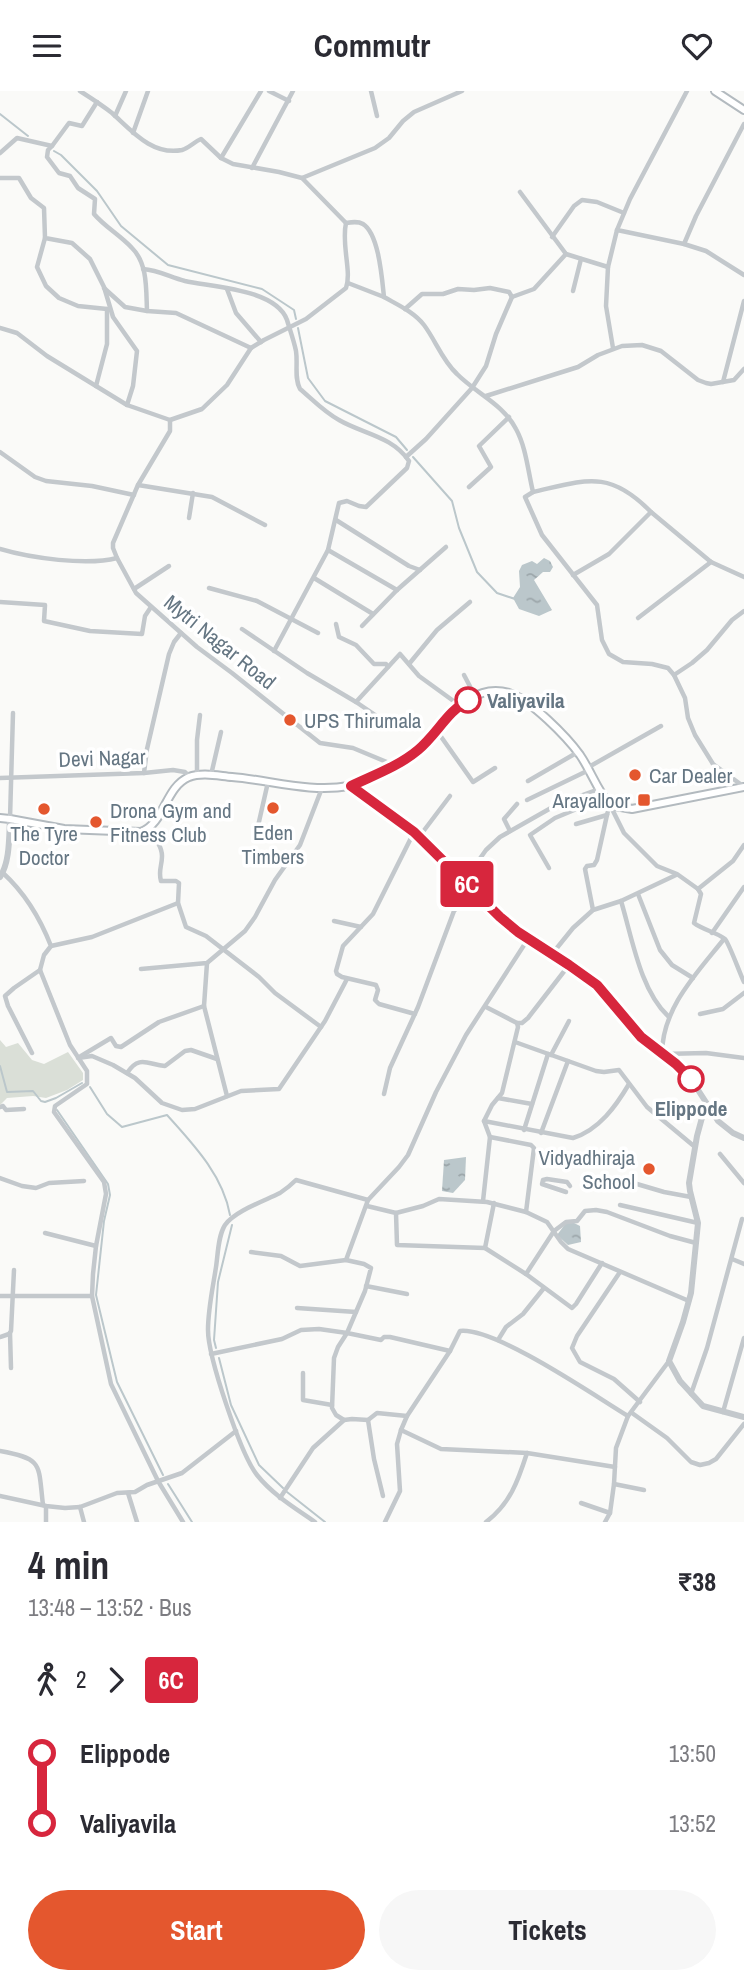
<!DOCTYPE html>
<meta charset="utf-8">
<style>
:root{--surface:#fff;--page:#f7f7f7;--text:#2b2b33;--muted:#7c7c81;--accent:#e4572e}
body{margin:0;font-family:"Archivo Narrow",sans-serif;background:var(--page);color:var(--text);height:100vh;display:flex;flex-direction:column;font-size:26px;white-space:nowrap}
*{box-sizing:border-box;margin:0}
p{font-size:23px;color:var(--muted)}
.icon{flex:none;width:38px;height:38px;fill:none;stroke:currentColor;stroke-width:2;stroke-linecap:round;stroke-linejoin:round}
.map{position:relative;height:1431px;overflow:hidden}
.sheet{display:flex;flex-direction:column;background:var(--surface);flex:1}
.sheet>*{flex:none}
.badge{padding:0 14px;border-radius:5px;font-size:24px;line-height:46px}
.map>.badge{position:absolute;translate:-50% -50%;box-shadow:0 0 0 4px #fff}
.legs{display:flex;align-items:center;gap:10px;height:77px;padding:0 28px;font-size:23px}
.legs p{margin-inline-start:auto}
.headline{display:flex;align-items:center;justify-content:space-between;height:119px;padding:0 28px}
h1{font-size:38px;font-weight:700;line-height:52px}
.primary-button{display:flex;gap:14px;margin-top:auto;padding:14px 28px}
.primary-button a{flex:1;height:80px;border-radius:42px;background:var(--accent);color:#fff;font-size:28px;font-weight:700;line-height:80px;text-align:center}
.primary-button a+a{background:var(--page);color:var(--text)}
ul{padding:0 28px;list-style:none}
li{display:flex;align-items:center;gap:24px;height:70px;font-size:26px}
li i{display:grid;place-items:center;width:10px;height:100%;margin:0 9px;background:currentColor}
li i::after{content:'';width:18px;height:18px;margin:-9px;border:5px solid;border-radius:50%;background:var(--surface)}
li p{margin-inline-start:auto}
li:first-child i{background:linear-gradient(#0000 50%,currentColor 0)}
li:last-child i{background:linear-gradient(currentColor 50%,#0000 0)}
header{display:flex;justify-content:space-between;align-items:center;height:91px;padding:0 28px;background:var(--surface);font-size:32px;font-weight:700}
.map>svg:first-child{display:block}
.grass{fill:#dadfd7}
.water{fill:url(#water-ripples)}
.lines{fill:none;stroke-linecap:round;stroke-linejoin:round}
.stream{stroke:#bbc7cb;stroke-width:2}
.secondary-casing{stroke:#b3babf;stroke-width:10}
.minor{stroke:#c3c8cc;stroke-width:4.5}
.tertiary{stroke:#c3c8cc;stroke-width:6}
.secondary{stroke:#fff;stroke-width:6}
.line-1-casing{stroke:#fff;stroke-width:16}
.line-1{stroke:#d7263d;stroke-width:10}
.stop-1-dot{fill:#fff;stroke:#d7263d;stroke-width:3.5}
.poi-dot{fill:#e4572e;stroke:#fff;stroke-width:2.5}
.labels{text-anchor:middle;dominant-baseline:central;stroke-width:7;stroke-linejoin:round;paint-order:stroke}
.street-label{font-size:21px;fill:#657683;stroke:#fff}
.stop-label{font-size:21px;font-weight:bold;fill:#657683;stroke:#fff;text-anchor:start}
.poi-label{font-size:21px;fill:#657683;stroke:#fff;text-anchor:start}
</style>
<header><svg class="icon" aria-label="menu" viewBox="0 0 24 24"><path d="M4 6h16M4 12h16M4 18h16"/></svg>Commutr<svg class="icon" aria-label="heart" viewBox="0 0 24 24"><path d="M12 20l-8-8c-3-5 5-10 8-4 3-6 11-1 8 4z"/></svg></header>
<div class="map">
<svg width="744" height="1431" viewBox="0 0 744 1431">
<defs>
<pattern id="water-ripples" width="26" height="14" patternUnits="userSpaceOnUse" patternTransform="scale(1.75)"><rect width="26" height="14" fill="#bbc7cb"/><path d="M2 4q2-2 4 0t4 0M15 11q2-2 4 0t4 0" fill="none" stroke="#9ca6aa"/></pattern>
</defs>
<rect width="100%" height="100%" fill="#fafaf8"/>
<path class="grass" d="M0,949l6,7 12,-4 14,17 12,4 24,-12 15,21v7l-16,10 -21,8 -13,-2 -26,2 -7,7z"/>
<g class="water">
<path d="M544,467l6,3 3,6 -3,5h-7l-9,8 18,30 -13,6 -20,-7 -6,-11 7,-11 -1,-16 3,-6 10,-4 5,3z"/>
<path d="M466,1066l-1,23 -12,13 -11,-2 2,-31z"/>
<path d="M566,1132h8l6,3 1,16 -13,3 -11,-10z"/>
</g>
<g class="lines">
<g class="stream">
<path d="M0,23l28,22"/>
<path d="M54,60l7,4 36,36 24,35 47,39 94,24 32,21 2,9"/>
<path d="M298,237l10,50 17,23 71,36 11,13"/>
<path d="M413,366l39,44 7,27 18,44 20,21 18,6"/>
<path d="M0,975l7,26 26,-1 8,10 4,1 11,-4 26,-15"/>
<path d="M90,996l17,27 15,13 45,-12c26,29 56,60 63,100"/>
<path d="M57,1019l51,74 2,11 -6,26 -8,74 21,87 46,93"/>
<path d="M216,1257l-2,-8 4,-58 14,-57"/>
<path d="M219,1267l12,47 28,60 24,23"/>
<path d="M168,1393l24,38"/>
<path d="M287,1401l38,30"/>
</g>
<defs>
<g id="secondary">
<path d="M715,0l29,19"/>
<path d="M0,727l10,1 54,10 77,3c24,-9 24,-45 48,-55 13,-5 30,-1 43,0 38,3 78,16 117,9 13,-2 36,-15 48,-22 8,-4 16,-9 22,-15 26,-22 48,-68 90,-56 21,6 58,44 71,62 11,16 17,35 30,50l22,4 112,-22"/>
</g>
</defs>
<use href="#secondary" class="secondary-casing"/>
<g class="minor">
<path d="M80,0c11,7 22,14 32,22 19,17 40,43 70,37 7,-2 12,-8 19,-11l20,19 12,6 46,8 23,6 44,45c6,-1 12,-2 17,1 16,10 19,55 21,73 14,8 30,15 40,28 12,16 18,35 33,49 20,20 46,30 59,55 10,18 12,42 17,63l-8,5 17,38 55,70 5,35 7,14 14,8 29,2 16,4 6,7 11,23 3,20 7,17 18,29 30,22"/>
<path d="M269,0l20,10"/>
<path d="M371,0l6,25"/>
<path d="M687,0l-57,108 -13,31 67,14 22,7 38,24"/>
<path d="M115,25l11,-25"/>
<path d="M133,42l15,-42"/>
<path d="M52,55l-4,4 -1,7 12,16 11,3 8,12 17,11 -1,15c11,13 26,21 38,34 16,16 14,42 15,63"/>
<path d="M0,62l17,-15 35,8 17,-23 13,3 15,-24"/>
<path d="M221,67l40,-67"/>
<path d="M252,77l41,-77"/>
<path d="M0,87h19l12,20 13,10 1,30 27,5 18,16 14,28 9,30 24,34 -4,35 -6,19"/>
<path d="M302,87l73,-30 14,-10 14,-17 11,-9 48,-21"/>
<path d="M520,101l46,62"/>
<path d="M552,146l22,-31 8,-6 15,2 27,11"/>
<path d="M45,147l-8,29 9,19 13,12 19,8 29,3"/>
<path d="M684,153l12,-28 48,-92"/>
<path d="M608,176l-2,39 7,42"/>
<path d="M143,178c15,1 27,8 42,12 27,6 91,8 102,39 3,10 7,21 9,31 2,13 -2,27 4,38 12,10 24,23 39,31 24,14 53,16 70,41l-2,7 -41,39 -7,-1 -12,-5 -8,2 -11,47 -54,101"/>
<path d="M348,192l36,14"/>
<path d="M104,197l21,19 22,4 29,2 75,35"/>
<path d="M227,198l9,24 25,29"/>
<path d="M573,200l8,-32"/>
<path d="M405,218l17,-15h21l15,-5 16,1 16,-2 19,4 3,5"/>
<path d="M0,237l17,5 30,23 80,49 43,15 32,-11 25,-24 24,-37 13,-8 42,-21 40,-31c6,-17 -5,-43 0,-65"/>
<path d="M723,291l21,-81"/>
<path d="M96,295l11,-42v-35"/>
<path d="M486,305l92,-29 20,-12 24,-9 20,-1 19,6 37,29 8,3 5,1 23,-4 10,-11"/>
<path d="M170,329v11l-32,54 -25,58v5l4,10 19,35 61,54 35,26 88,70 33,5 41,17"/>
<path d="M0,361l35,25 11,4 46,5 42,9"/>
<path d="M406,366l20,-18 46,-51 14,-22 10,-32 16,-37 22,-8 32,-35 42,13 9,-37"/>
<path d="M138,394l74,12 53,28"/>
<path d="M469,396l22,-20 -12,-21 30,-29"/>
<path d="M533,401c53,-12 76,-23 118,20"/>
<path d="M189,427l4,-25"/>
<path d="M336,429l73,46 11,4"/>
<path d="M0,458c30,9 87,17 117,9"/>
<path d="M328,459l69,40"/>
<path d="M573,484l36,-21 42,-42 60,50 33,15"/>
<path d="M314,487l59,36"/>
<path d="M209,497l48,13 61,32"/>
<path d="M134,498l35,-23"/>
<path d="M0,511l45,3 -1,16 46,10 52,3 3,-18 6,-9"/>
<path d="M638,527l73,-56"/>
<path d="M336,533l3,13 17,8 18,19h12l2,3"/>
<path d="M362,535l35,-36 49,-43"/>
<path d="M242,538l65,44 49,29 44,-48 19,22 40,29"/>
<path d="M409,573l28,-34 33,-28"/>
<path d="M464,584l11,21"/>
<path d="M674,584l18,-12 15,-13 25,-30 12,-9"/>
<path d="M356,611l25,17"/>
<path d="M437,640l36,51 22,-14"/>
<path d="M587,677l74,-42"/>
<path d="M144,682l3,-24 22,-95 5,-12 7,-9"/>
<path d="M197,684v-35l3,-25"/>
<path d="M211,684l10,-43"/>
<path d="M0,687l144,-5 29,-3 12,2 5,5"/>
<path d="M528,690l50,-29"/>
<path d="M527,709l60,-29"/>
<path d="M610,714l14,28 33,33 20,8 21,15 3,5 -7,29c9,7 22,9 31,16 4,4 15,35 19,43"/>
<path d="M10,728l3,-106"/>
<path d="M576,733l31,-9"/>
<path d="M258,735l10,-44"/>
<path d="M148,738c6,8 14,17 14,27 0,10 -4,15 -1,25h15l3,2 -1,20 8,24 20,9 53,41 16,16 46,34"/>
<path d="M510,740l-6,-12 13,-15"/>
<path d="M414,741l-41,82 -30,32 -7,25 1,3 5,3 34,8 2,5 -3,10 4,4 36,10"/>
<path d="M419,746l31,-41"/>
<path d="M549,777l-19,-33 25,-17 48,-20"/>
<path d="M3,782c23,21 37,45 48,73l-7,9 -4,15 30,75 17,26v13l-32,22 -1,6 50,70 2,12 -10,52 -3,28 -1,22 19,88 47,97 25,41"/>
<path d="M464,790l22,-31 14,-13 58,-33 41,-15"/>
<path d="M698,798l35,-28 11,-16"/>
<path d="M638,803l22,56 12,15 21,13"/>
<path d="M621,810c11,36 19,89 47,115"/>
<path d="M593,819l-8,-41 2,-3 7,-1 3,-5 12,-54"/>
<path d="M334,830l27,6"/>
<path d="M712,842l32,-46"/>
<path d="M724,848c-27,34 -62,69 -62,115l44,-1 38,5"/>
<path d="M51,855l41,-9 86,-34"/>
<path d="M552,863l21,-26 20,-18 28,-9 55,-26"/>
<path d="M207,872l-3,43 23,90"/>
<path d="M141,878l66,-6 38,-32 10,-14 20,-37 25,-35 22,-57"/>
<path d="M700,923l23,-5 21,-16"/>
<path d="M517,932h5l6,-5 41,-53"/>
<path d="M515,951l81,29 8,1 15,-2 28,37 48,40"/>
<path d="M32,962l-24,-47 -3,-10 9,-8 26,-18"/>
<path d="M551,964l18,-34"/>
<path d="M81,965l30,-18 5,8 5,1 38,-25 45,-16"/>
<path d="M78,967l14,-2 21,9 22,13 27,25 20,7 13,-1 46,-18 38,-2 46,-68 22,-42"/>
<path d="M127,982c12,-18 20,-9 38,-7l20,-15 6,-1 26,9"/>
<path d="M384,1003l6,-26 28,-61 36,-96 18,-21"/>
<path d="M498,1007l34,6"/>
<path d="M0,1016l3,-1 3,4 18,-1"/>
<path d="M484,1030l89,17c26,-8 43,-32 56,-54"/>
<path d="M524,1039l24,-76"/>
<path d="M541,1042l27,-72"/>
<path d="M490,1046l41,8 3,3 -8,64"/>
<path d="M720,1063l24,29"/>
<path d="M0,1087l22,8 14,2 13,-5 35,-2"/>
<path d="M620,1088l44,13 27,5"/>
<path d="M566,1101l-24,-8 1,-4 4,-1 20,3 3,4"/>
<path d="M483,1110l7,-64 -6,-16 8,-16 10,-12 16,-66 -1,-4 -31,-16"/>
<path d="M620,1114l78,18"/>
<path d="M367,1115l29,7 1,32 88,3 41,26 46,34 4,-4 26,-41"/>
<path d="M396,1122l27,-7 16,-7 48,3 39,10 21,10 14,20 7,7 121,52"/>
<path d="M45,1142l51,13"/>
<path d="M485,1157l9,-45"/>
<path d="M251,1161l30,4 19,10 46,-6 22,-60 31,-33 9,-12 28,-63 30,-57 62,-96"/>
<path d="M732,1168l12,5"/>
<path d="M346,1169l18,4 7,4 -6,23 -18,42 34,7 3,-3h6l60,14 10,-20c35,-4 135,65 168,85"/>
<path d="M620,1181l-43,64 -5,12 8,14 34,17 26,23"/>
<path d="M526,1183l28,-43 12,-9 11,-1 8,-10 11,-1 11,2 63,24 26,7"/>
<path d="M366,1195l41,8"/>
<path d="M0,1205h92"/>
<path d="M297,1217l59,4"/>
<path d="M10,1242l1,35"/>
<path d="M0,1246l9,-3 2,-3 3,-61"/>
<path d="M498,1249l8,-13 17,-13 21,-26"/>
<path d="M211,1263l71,-15 19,-9 18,-1 28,4 -9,14 -4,11 -2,50 4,7 8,5"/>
<path d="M303,1282v27l29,5"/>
<path d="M691,1303l16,-46 35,-129"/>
<path d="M723,1321l21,-74"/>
<path d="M632,1322l35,25 24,24 9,3 9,-2 7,-4 28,-35"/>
<path d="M368,1329l6,39 9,37"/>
<path d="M401,1339l40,19 86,4 88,14"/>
<path d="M0,1360c44,8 38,13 43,54"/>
<path d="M614,1393l30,6"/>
<path d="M128,1402l9,29"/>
<path d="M0,1405l46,10 19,2 15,-1 37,-14 18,-1 12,-7 35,-12 54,-42"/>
<path d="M280,1407l33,-50 31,-28 8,-1 16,1 9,-7 30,3"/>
<path d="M581,1412l29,10"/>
<path d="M46,1415v16"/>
<path d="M80,1416l4,15"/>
<path d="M315,1431c-20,-14 -42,-27 -58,-47 -16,-20 -49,-118 -49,-145 0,-21 5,-43 8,-63 2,-13 2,-31 9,-42 10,-14 39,-24 55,-32 6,-4 11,-8 16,-13l72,20"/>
<path d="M385,1431l15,-31 -3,-47 4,-14 6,-14 43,-65"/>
<path d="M486,1431c24,-18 32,-41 41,-69"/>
<path d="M605,1431l5,-9 4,-29 2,-36 12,-32 41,-55"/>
</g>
<g class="tertiary">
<path d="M351,695l63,46 86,85 18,15 52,33 27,20 44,52 35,27 15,15 27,42 15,12 11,5"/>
<path d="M0,786c10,-15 9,-40 10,-58"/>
<path d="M706,1012l-9,33 -8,47 1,8 8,32 -7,70 -8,29 -14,39 11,20 23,25 41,11"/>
</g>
<use href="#secondary" class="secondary"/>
</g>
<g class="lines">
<defs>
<path id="line-1" d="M468,609c-21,12 -31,34 -50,50 -19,16 -44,25 -67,36l63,46 86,85 18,15 51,33 28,20 44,52 35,27 15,15"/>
</defs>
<use href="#line-1" class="line-1-casing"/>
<use href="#line-1" class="line-1"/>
</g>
<g class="stop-1-dot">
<circle cx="468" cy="609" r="12"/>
<circle cx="691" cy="988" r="12"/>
</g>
<g class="poi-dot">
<circle cx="290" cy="629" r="7"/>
<circle cx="635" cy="684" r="7"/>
<rect x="637" y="702" width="14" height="14" rx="3.5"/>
<circle cx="273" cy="717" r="7"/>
<circle cx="44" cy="718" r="7"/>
<circle cx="96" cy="731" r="7"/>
<circle cx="649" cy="1078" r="7"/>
</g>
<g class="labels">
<g class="street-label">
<text transform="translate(220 551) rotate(39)">Mytri Nagar Road</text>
<text transform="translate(102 667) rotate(-2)">Devi Nagar</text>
</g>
<g class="stop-label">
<text x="487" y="609">Valiyavila</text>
<text x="691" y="1017" text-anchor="middle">Elippode</text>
</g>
<g class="poi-label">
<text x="304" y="629">UPS Thirumala</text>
<text x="649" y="684">Car Dealer</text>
<text x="630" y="709" text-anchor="end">Arayalloor</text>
<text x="110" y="719">Drona Gym and<tspan x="110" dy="24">Fitness Club</tspan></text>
<text x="273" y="741" text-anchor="middle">Eden<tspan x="273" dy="24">Timbers</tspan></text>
<text x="44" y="742" text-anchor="middle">The Tyre<tspan x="44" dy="24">Doctor</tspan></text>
<text x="635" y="1066" text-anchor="end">Vidyadhiraja<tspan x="635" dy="24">School</tspan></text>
</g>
</g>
</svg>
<b class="badge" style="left:467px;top:793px;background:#d7263d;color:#fff">6C</b>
</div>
<section class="sheet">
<div class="headline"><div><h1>4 min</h1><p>13:48 – 13:52 · Bus</p></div><b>₹38</b></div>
<div class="legs"><svg class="icon" aria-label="walk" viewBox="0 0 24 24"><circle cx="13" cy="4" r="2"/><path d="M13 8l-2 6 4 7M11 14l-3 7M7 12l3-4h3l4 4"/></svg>2<svg class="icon" aria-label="forward" viewBox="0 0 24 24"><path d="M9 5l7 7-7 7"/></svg><b class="badge" style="background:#d7263d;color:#fff">6C</b></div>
<ul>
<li><i style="color:#d7263d"></i><b>Elippode</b><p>13:50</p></li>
<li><i style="color:#d7263d"></i><b>Valiyavila</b><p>13:52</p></li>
</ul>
<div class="primary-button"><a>Start</a><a>Tickets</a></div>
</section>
